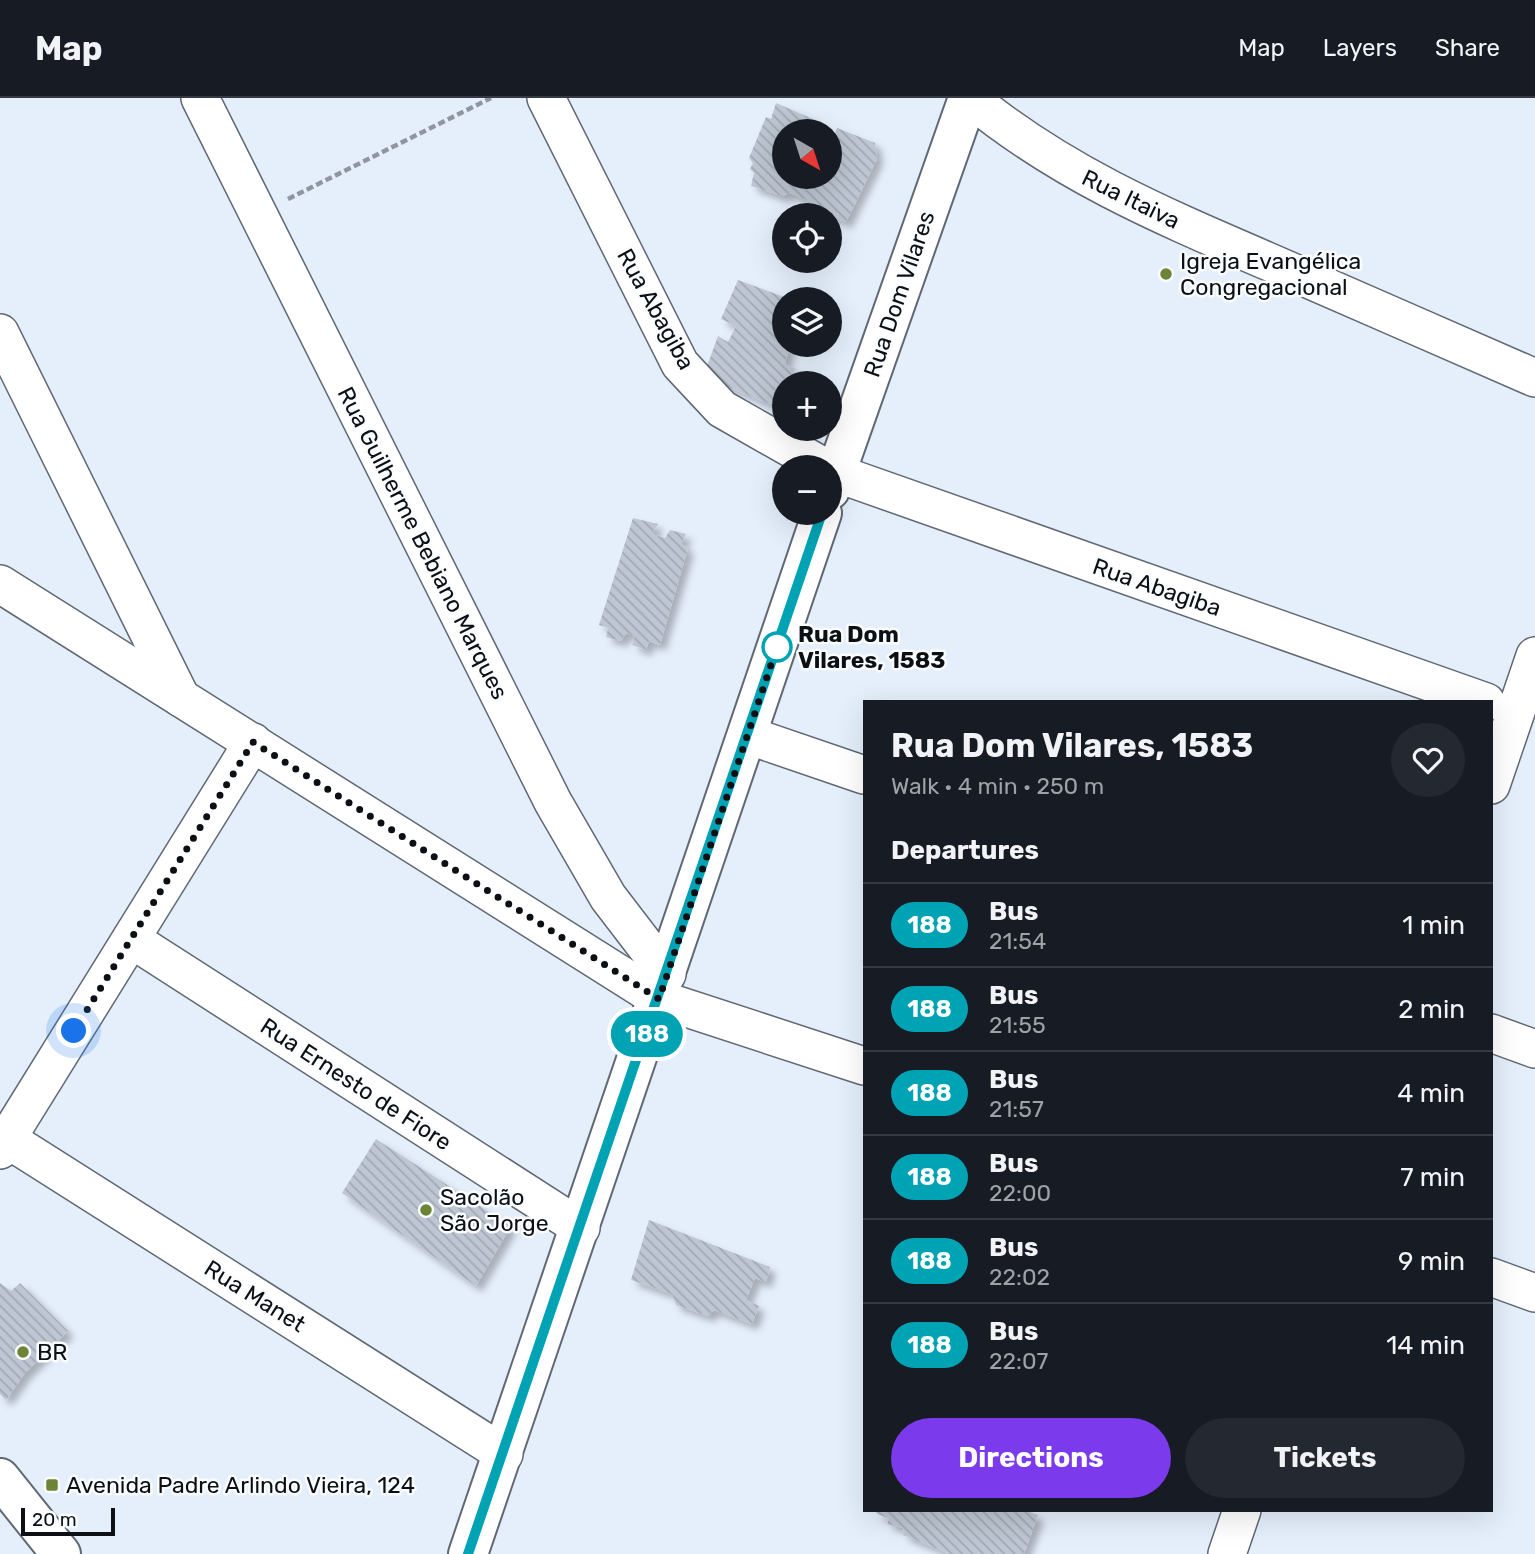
<!DOCTYPE html>
<meta charset="utf-8">
<style>
:root{--surface:#171b24;--page:#242831;--text:#f1f3f6;--muted:#9ea1a6;--line:#363941;--accent:#7c3aed}
body{margin:0;font-family:Rubik,sans-serif;background:var(--page);color:var(--text);height:100vh;display:flex;flex-direction:column;font-size:26px;white-space:nowrap}
*{box-sizing:border-box;margin:0}
p{font-size:23px;color:var(--muted)}
.icon{flex:none;width:38px;height:38px;fill:none;stroke:currentColor;stroke-width:2;stroke-linecap:round;stroke-linejoin:round}
.map{position:relative;flex:1;overflow:hidden}
.details{position:absolute;left:863px;top:602px;width:630px;height:812px;display:flex;flex-direction:column;background:var(--surface);border-radius:0px;box-shadow:0 7px 28px #0002}
.details>*{flex:none}
.badge{padding:0 14px;border-radius:23px;font-size:24px;line-height:46px}
.needle{width:46px;rotate:141deg}
.buttons{position:absolute;left:772px;top:21px;display:grid;gap:14px}
.buttons a{display:grid;place-items:center;width:70px;height:70px;border-radius:50%;background:var(--surface);box-shadow:0 7px 28px #0002;font-size:35px}
.scale{position:absolute;left:21px;bottom:18px;width:94px;box-sizing:border-box;padding-left:7px;border:4px solid #0c1014;border-top:0;font-size:19px;line-height:24px;white-space:nowrap;color:#0c1014;-webkit-text-stroke:5px #fafcfe;paint-order:stroke}
.you{position:absolute;width:35px;height:35px;margin:-18px;border:5px solid #fff;border-radius:50%;background:#1a73e8;box-shadow:0 0 0 10px #1a73e833}
.map>.badge{position:absolute;translate:-50% -50%;box-shadow:0 0 0 4px #fff}
h2{padding:0 28px;font-size:26px;line-height:63px}
.round{display:grid;place-items:center;flex:none;width:74px;height:74px;border-radius:37px;background:var(--page)}
.head{display:flex;align-items:center;justify-content:space-between;height:119px;padding:0 28px}
h1{font-size:33px;font-weight:700;line-height:52px}
.primary-button{display:flex;gap:14px;margin-top:auto;padding:14px 28px}
.primary-button a{flex:1;height:80px;border-radius:42px;background:var(--accent);color:#fff;font-size:28px;font-weight:700;line-height:80px;text-align:center}
.primary-button a+a{background:var(--page);color:var(--text)}
ul{padding:0;list-style:none}
li{display:flex;align-items:center;gap:21px;height:84px;padding:0 28px;border-top:2px solid var(--line)}
li div{flex:1}
li b{display:block;font-size:26px}
li em{font-style:normal}
li .badge{min-width:77px;font-weight:700;text-align:center}
header{display:flex;align-items:center;gap:42px;box-sizing:border-box;height:98px;padding:0 35px;background:var(--surface);border-bottom:2px solid var(--line)}
header strong{font-size:33px}
nav{display:flex;gap:38px;margin-inline-start:auto;font-size:24px}
.map>svg:first-child{display:block}
.building{fill:url(#building-back-hatch);filter:url(#shadow)}
.lines{fill:none;stroke-linecap:round;stroke-linejoin:round}
.minor-casing{stroke:#606873;stroke-width:40}
.tertiary-casing{stroke:#606873;stroke-width:42}
.secondary-casing{stroke:#606873;stroke-width:42}
.path{stroke:#8f96a0;stroke-width:4.5;stroke-dasharray:7 3.5;stroke-linecap:butt}
.minor{stroke:#fff;stroke-width:37}
.tertiary{stroke:#fff;stroke-width:38}
.secondary{stroke:#fff;stroke-width:38}
.line-casing{stroke:#fff;stroke-width:16}
.line{stroke:#00a3b4;stroke-width:10}
.walk{stroke:#0c1014;stroke-width:7;stroke-dasharray:0 12.6}
.poi-dot{fill:#6d8436;stroke:#fafcfe;stroke-width:2.5}
.stop-dot{fill:#fff;stroke:#00a3b4;stroke-width:3.5}
.labels{text-anchor:middle;dominant-baseline:central;stroke-width:5;stroke-linejoin:round;paint-order:stroke}
.street-label{font-size:23px;fill:#0c1014;stroke:#fafcfe}
.poi-label{font-size:23px;fill:#0c1014;stroke:#fafcfe;text-anchor:start}
.stop-label{font-size:23px;font-weight:bold;fill:#0c1014;stroke:#fafcfe;text-anchor:start}
</style>
<header>
<strong>Map</strong>
<nav><a>Map</a><a>Layers</a><a>Share</a></nav>
</header>
<div class="map">
<svg width="1535" height="1456" viewBox="0 0 1535 1456">
<defs>
<pattern id="building-back-hatch" width="6" height="6" patternUnits="userSpaceOnUse" patternTransform="scale(1.75)"><rect width="6" height="6" fill="#bdc6d2"/><path d="M-1 5l2 2M0 0l6 6M5-1l2 2" fill="none" stroke="#a1a9b3"/></pattern>
<filter id="shadow"><feDropShadow dx="6" dy="6" stdDeviation="3.5" flood-color="#0004"/></filter>
</defs>
<rect width="100%" height="100%" fill="#e5effc"/>
<g class="building">
<path d="M776,5l37,16 -5,12h-24v46h46v-33l7,-16 38,15 2,16 -31,63 -41,-15 4,-6 -19,-8 -8,3 -31,-10 3,-13 -4,-4 3,-6 -4,-5 17,-41 5,2z"/>
<path d="M738,182l46,17v48h6l-5,19 10,5 -5,14h-6l-1,21 -16,-1 -64,-26 15,-41 10,6 8,-16 -15,-7z"/>
<path d="M633,420l25,6 -6,10 13,4 5,-8 16,4 -5,10 7,4 -28,97 -11,-4 -3,9 -14,-5 3,-9 -9,-3 -5,8 -15,-4 2,-9 -9,-3z"/>
<path d="M376,1041l135,87 -35,60 -134,-93z"/>
<path d="M649,1122l121,47 -4,15 -11,-4 -9,22 13,6 -7,18 -38,-14 -6,6 -32,-11 -4,-11 -41,-14z"/>
<path d="M0,1185l11,8 9,-8 48,48 -43,42 -19,27 -6,-6z"/>
<path d="M877,1412h148l13,5 -14,39h-74l-47,-19 1,-7 -17,-4 2,-5 -13,-6z"/>
</g>
<g class="lines">
<defs>
<g id="minor">
<path d="M200,0l353,704 55,95 59,77"/>
<path d="M546,0l134,266 42,45 102,58"/>
<path d="M970,0c91,75 190,117 297,163 89,39 179,78 268,117"/>
<path d="M0,235l181,365"/>
<path d="M830,373l656,231"/>
<path d="M0,486l659,415 205,67"/>
<path d="M747,637l117,40"/>
<path d="M1491,687l44,-129"/>
<path d="M131,841l450,289"/>
<path d="M1491,935l44,16"/>
<path d="M7,1041l497,315"/>
<path d="M0,1052l253,-408"/>
<path d="M1491,1179l44,16"/>
<path d="M1227,1456l15,-44"/>
</g>
<g id="tertiary">
<path d="M830,392l138,-392"/>
<path d="M468,1456l354,-1041"/>
</g>
<path id="secondary" d="M0,1380l61,76"/>
</defs>
<use href="#minor" class="minor-casing"/>
<use href="#tertiary" class="tertiary-casing"/>
<use href="#secondary" class="secondary-casing"/>
<path class="path" d="M288,101l203,-101"/>
<use href="#minor" class="minor"/>
<use href="#tertiary" class="tertiary"/>
<use href="#secondary" class="secondary"/>
</g>
<g class="lines">
<defs>
<path id="line" d="M468,1456l354,-1041"/>
</defs>
<use href="#line" class="line-casing"/>
<use href="#line" class="line"/>
<path class="walk" d="M74,933l179,-289 406,257 118,-352"/>
</g>
<g class="poi-dot">
<circle cx="1166" cy="176" r="7"/>
<circle cx="426" cy="1112" r="7"/>
<circle cx="23" cy="1254" r="7"/>
<rect x="45" y="1380" width="14" height="14" rx="3.5"/>
</g>
<circle class="stop-dot" cx="777" cy="549" r="14"/>
<g class="labels">
<g class="street-label">
<text transform="translate(1131 101) rotate(26)">Rua Itaiva</text>
<text transform="translate(899 196) rotate(-71)">Rua Dom Vilares</text>
<text transform="translate(656 211) rotate(61)">Rua Abagiba</text>
<text transform="translate(423 445) rotate(63)">Rua Guilherme Bebiano Marques</text>
<text transform="translate(1157 489) rotate(19)">Rua Abagiba</text>
<text transform="translate(356 986) rotate(33)">Rua Ernesto de Fiore</text>
<text transform="translate(255 1198) rotate(32)">Rua Manet</text>
</g>
<g class="poi-label">
<text x="1180" y="163">Igreja Evangélica<tspan x="1180" dy="26">Congregacional</tspan></text>
<text x="440" y="1099">Sacolão<tspan x="440" dy="26">São Jorge</tspan></text>
<text x="37" y="1254">BR</text>
<text x="66" y="1387">Avenida Padre Arlindo Vieira, 124</text>
</g>
<g class="stop-label">
<text x="798" y="536">Rua Dom<tspan x="798" dy="26">Vilares, 1583</tspan></text>
</g>
</g>
</svg>
<div class="buttons">
<a><svg class="needle" viewBox="-14 -14 28 28"><path d="M0-13l5 13h-10z" fill="#e53935"/><path d="M0 13l5-13h-10z" fill="#9ea1a6"/></svg></a>
<a><svg class="icon" aria-label="locate" viewBox="0 0 24 24"><circle cx="12" cy="12" r="6"/><path d="M12 2v4M12 18v4M2 12h4M18 12h4"/></svg></a>
<a><svg class="icon" aria-label="layers" viewBox="0 0 24 24"><path d="M12 4l9 5-9 5-9-5zM3 14l9 5 9-5"/></svg></a>
<a>+</a>
<a>−</a>
</div>
<div class="scale">20 m</div>
<div class="you" style="left:74px;top:933px"></div>
<b class="badge" style="left:647px;top:936px;background:#00a3b4;color:#fff">188</b>
<section class="details">
<div class="head"><div><h1>Rua Dom Vilares, 1583</h1><p>Walk · 4 min · 250 m</p></div><a class="round"><svg class="icon" aria-label="heart" viewBox="0 0 24 24"><path d="M12 20l-8-8c-3-5 5-10 8-4 3-6 11-1 8 4z"/></svg></a></div>
<h2>Departures</h2>
<ul>
<li><span class="badge" style="background:#00a3b4;color:#fff">188</span><div><b>Bus</b><p>21:54</p></div><em>1 min</em></li>
<li><span class="badge" style="background:#00a3b4;color:#fff">188</span><div><b>Bus</b><p>21:55</p></div><em>2 min</em></li>
<li><span class="badge" style="background:#00a3b4;color:#fff">188</span><div><b>Bus</b><p>21:57</p></div><em>4 min</em></li>
<li><span class="badge" style="background:#00a3b4;color:#fff">188</span><div><b>Bus</b><p>22:00</p></div><em>7 min</em></li>
<li><span class="badge" style="background:#00a3b4;color:#fff">188</span><div><b>Bus</b><p>22:02</p></div><em>9 min</em></li>
<li><span class="badge" style="background:#00a3b4;color:#fff">188</span><div><b>Bus</b><p>22:07</p></div><em>14 min</em></li>
</ul>
<div class="primary-button"><a>Directions</a><a>Tickets</a></div>
</section>
</div>
